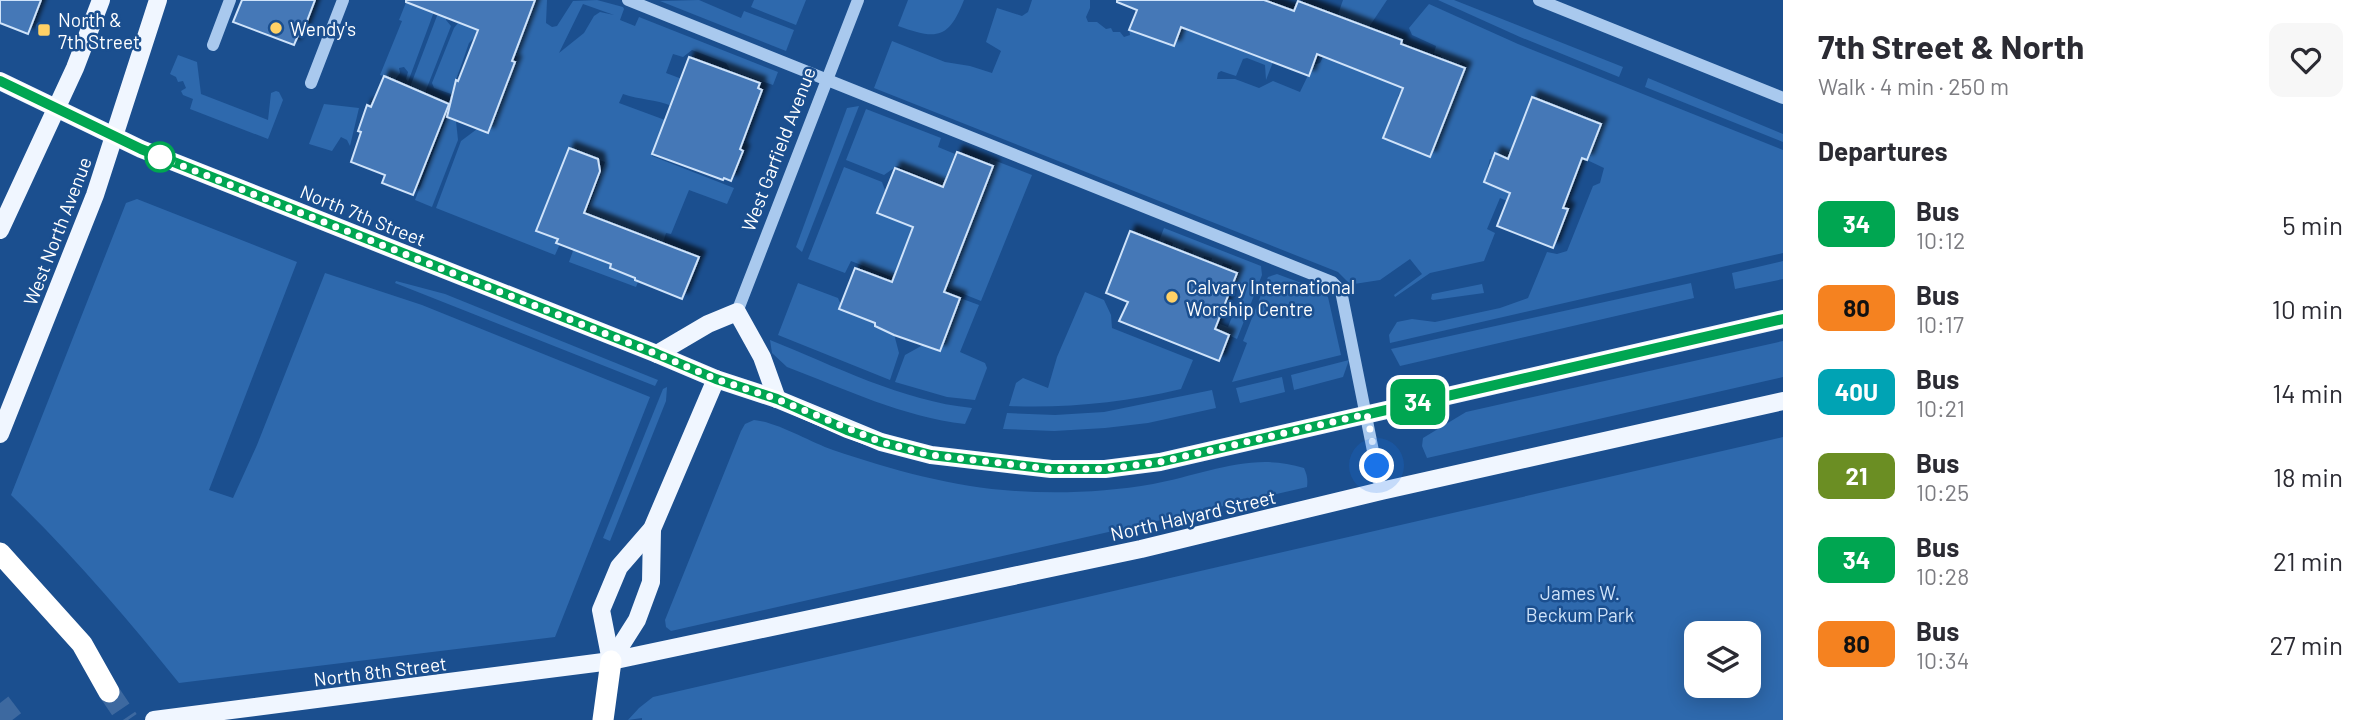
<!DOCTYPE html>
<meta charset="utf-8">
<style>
:root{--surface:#fff;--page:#f7f7f7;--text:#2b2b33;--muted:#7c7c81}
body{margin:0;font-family:Barlow,sans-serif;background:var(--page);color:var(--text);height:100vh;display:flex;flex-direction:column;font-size:26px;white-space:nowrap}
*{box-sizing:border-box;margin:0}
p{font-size:23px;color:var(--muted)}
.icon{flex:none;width:38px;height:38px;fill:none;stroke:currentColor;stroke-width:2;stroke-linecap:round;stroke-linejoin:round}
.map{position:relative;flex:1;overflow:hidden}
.drawer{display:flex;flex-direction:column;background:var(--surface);width:595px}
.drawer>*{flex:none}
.badge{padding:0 14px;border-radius:10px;font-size:24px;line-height:46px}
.fabs{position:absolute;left:1684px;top:621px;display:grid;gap:14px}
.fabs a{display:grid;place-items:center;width:77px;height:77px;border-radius:14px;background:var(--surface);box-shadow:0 4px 18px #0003;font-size:35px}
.you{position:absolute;width:35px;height:35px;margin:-18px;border:5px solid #fff;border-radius:50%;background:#1a73e8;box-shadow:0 0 0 10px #1a73e833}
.map>.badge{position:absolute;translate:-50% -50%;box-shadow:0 0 0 4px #fff}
h2{padding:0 35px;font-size:26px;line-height:63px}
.round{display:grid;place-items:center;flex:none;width:74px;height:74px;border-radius:14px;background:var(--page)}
.headline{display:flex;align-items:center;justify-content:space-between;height:119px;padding:0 35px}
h1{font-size:33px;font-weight:700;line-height:52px}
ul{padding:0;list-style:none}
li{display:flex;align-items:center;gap:21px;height:84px;padding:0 35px}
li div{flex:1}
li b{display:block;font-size:26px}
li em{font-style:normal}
li .badge{min-width:77px;font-weight:700;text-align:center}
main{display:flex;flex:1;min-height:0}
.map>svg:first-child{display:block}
.green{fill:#2e69ad;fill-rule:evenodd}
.building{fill:#4478b7;stroke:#cfe3fa;stroke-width:2;filter:url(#shadow)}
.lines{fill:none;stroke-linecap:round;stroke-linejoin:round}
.highway-tunnel{stroke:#3d69a0;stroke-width:21;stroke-dasharray:21 10;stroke-linecap:butt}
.minor{stroke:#a9c9ee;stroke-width:12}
.major{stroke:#f0f6ff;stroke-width:18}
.highway{stroke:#fff;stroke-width:21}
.line-casing{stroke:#fff;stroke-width:16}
.line{stroke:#00a651;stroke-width:10}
.walk{stroke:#fff;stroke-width:7;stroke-dasharray:0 12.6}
.poi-dot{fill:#ffd166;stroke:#1b4f8f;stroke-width:2.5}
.stop-dot{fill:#fff;stroke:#00a651;stroke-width:3.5}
.labels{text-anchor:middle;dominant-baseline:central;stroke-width:5;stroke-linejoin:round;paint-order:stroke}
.poi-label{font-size:19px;fill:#fff;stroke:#1b4f8f;text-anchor:start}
.street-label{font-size:19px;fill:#fff;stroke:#1b4f8f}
.park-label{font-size:19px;fill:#cfe3fa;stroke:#1b4f8f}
</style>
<main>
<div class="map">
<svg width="1783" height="720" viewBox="0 0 1783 720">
<defs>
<filter id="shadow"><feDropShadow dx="6" dy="-6" stdDeviation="2" flood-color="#0009"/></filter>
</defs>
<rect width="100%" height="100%" fill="#1b4f8f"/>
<g class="green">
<path d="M407,0l28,9 -27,73 -2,-3 2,-7 -4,-5 -5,1 1,5 -5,7 -15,-5 22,-54 -3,-1z"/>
<path d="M443,0h10l-7,20 5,6 -28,72 -13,-8v-3z"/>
<path d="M535,0h12l-1,23 6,4 5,-1 16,-25 24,-1 26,7 1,2 -4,11 15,6 4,-9 139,55 -5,13 -42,-14 -5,-8 -34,-13 -9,7 -10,-3 -7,19 16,6 -10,27c-17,-7 -32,-6 -49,-12l-4,9 46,17 -13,36 82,32 -7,16 -38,-14 -18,44 -5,-1 -3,10 -39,-13 -14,38 25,10v2l3,2 -2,5 -67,-25 36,-100 -36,-13 -32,82 21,8 -1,4 3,1 -5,11 -119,-47 25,-67 16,-12 10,3 5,-10 25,-65 -3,-1zM583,4l31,11 -14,-3 -6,4 -10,17 -25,20z"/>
<path d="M699,0l42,18 3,-7 50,19 -8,21 -126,-50z"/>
<path d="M754,0h52l-10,25 -45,-18z"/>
<path d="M908,0h56c-16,41 -29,39 -66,26z"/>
<path d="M1032,0h58v8l-4,9 2,5h9l9,7 5,-1 2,4h7l4,5 6,-2 -1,-5 45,16 18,-46h45l-17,42 53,20 -7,18 -1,-15 -18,-7 -4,1 -7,17 -15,-5 -3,2 -1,6h18l24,9 14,-7 27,11 13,-27 7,-2 3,-6 20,-57h44l-18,27 -15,42 49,19 -5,8 1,3 -15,39 46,19 36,-92 -4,-3 -5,3 -16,-6v-4l-7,-2 2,-7 -24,-11 -3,-7 20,-24 89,40 265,106v103l-393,90 -1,-8 8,-13 15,-3 23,3 65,-14 28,-10 19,-46 10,2 10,-3 26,-65 7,-3 4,-15 -17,-8 14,-36 -81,39 -25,-10 -2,6h-3l-6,24 26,10 -3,8 -7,-3 -13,31 8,4 -11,28 -54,12 -35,24 -1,-2 28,-21 -12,-15 -30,21 -26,4 1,9h-3l-3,-10 -11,-11 -464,-184 18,-47 53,21 25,4 22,7 9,-22 -15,-9 11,-34 25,8 6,-4z"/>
<path d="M1438,0h16l169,67 -4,10 -99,-40z"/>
<path d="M458,23l23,8 -12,12 -18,51 -17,-6 -2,-5 22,-55z"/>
<path d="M178,55l19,7 4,32 67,26 3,-27 5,-2 3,1 4,8 -15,39 -78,-30 3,-10 -10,-4 -2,-4 5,-3 -3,-7 -5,1 -2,-5 -6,-3z"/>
<path d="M1648,78l135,56v8l-138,-55z"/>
<path d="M324,104l35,4 -9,38 -3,-6 -6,-3 -9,14 -23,-7z"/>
<path d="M859,106l-57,146 -6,-5 51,-139z"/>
<path d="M866,109l75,29 -3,9 17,7 -12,31 -46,-19 -13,9 -38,-15z"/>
<path d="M447,117l9,4 2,19 -26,67 -17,-7z"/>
<path d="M991,159l41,16 -51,126 -60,-24 -27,1 -43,-17 -6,12 -37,-14 36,-92 38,15 3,8 -8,23 85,33 31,-80 -5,-2z"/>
<path d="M137,199l160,63 -88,228 24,8 24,-53 68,-172 97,32 228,92 -95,240 -376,46c-53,-66 -107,-129 -168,-188l115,-292z"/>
<path d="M1164,228l97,38 1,9 -25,64 -19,-9 2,-6 8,3 14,-36 -10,-5 5,-13 -7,-3 2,-4 -9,-3 -1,4 -11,-4 1,-5 -8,-2 -2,3 -10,-4 1,-4 -8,-3 -2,3 -11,-4 1,-4 -8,-3 -1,3 -5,-2z"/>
<path d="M1783,261v18l-48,10 -3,-16z"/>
<path d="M1277,274l43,16 8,7 13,58 -109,27 15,-39 -4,-2 25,-64z"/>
<path d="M396,281l49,13 213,86 -3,6 -260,-103z"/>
<path d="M798,283l40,15 3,7 -1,4 35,14v3l19,8 5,19 -9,27 -112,-45z"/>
<path d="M1691,283l3,15 -294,68 -9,-17z"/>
<path d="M1482,284l2,9 -51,7 -2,-1 1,-5z"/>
<path d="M1085,292l19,8 7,15 1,13 81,32 -12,29c-58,14 -113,19 -172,17l7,-23 7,-5 25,10 9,-31z"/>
<path d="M960,298l19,7 -19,47 25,11 2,5 -12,32 -28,-3 -52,-15 10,-27 18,-10 17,6z"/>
<path d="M770,340c65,26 132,61 202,68l-7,16c-62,-7 -120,-35 -178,-57l-15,-14z"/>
<path d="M1783,341v36l-356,81 -5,-12 1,-8 43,-26z"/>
<path d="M1349,360l-6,17 -49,13 -3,-15z"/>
<path d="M1282,377l3,15 -45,11 -4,-15z"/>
<path d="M667,387l-1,14 -56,140 -7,-3 60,-149z"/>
<path d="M1212,390l4,18 -68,15 -43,5 -51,3 -51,-2 4,-16 48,2 49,-3z"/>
<path d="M754,420c23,2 56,22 79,30 59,20 120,37 182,41 45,3 93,1 138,-7 50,-9 99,-33 151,-16 3,7 4,11 3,19l-636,144 -5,-4 -1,-7 76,-189 4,-7z"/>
<path d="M1783,437v283h-1141v-2l-14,2 11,-12 14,-11zM1696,634h52v52h-52z"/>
</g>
<g class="building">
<path d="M0,0h41l-13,34 -28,-11z"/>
<path d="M242,0h73l-13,34 -3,-1 -5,12 -61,-23z"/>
<path d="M406,0h129l-23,61 3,1 -27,71 -41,-16 9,-37 2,1 20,-51 -72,-28z"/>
<path d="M1117,0h147l30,11 4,-10 104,39 -1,4 64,24 -35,89 -47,-19 20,-50 -86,-34 -8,22 -128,-49 -7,19 -45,-16 8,-20 -20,-8z"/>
<path d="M689,57l71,26 -2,5 4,2 -22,59 3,2 -12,30 -7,-3 -1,2 -71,-26z"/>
<path d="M384,76l65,28 -36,91 -31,-12 3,-8 -34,-13 10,-30 -3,-1 9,-26 4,2z"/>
<path d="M1532,97l69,27 -14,36 -5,-2 -19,50 5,1 -15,39 -56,-22 13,-33 -26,-11 11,-29 13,6z"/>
<path d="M569,148l29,11 2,12 -16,42 115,44 -17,42 -47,-19v-2l-25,-10 1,-4 -55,-21 2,-4 -22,-8z"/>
<path d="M957,152l36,14 -49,126 16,6 -20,53 -46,-16 -19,-9v-3l-36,-14 16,-41 37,14 21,-55 -36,-14 18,-45 48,19z"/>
<path d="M1130,231l107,42 -22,56 14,6 -10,26 -100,-40 9,-19 -22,-9z"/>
</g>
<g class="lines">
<g class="highway-tunnel">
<path d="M109,692l19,28"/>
<path d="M0,703l13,17"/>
</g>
<g class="minor">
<path d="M628,0l704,282 9,9 40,200"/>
<path d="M1539,0l244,98"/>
<path d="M213,45l17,-45"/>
<path d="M311,83l32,-83"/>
<path d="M737,312l121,-312"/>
</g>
<g class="major">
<path d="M0,81l141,68 516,205 59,25 61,20 104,43 50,13 120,14h54l55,-7 623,-143"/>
<path d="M0,230l75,-162 26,-68"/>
<path d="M657,354l51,-30 29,-12 25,45 15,42"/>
<path d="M0,434l95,-239 63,-195"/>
<path d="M611,661l-10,-51 18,-43 33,-38 64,-150"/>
<path d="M611,661l26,-41 14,-38 1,-53"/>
<path d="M154,720l457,-59 530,-112 240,-58 402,-90"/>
</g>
<g class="highway">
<path d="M0,553l82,91 27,48"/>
<path d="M603,720l8,-59"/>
</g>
</g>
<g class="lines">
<defs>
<path id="line" d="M0,81l141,68 516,205 59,25 61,20 70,31 34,12 50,13 120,14h54l55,-7 623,-143"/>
</defs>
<use href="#line" class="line-casing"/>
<use href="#line" class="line"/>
<path class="walk" d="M160,157l497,197 59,25 61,20 104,43 50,13 120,14h54l55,-7 207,-48 10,52"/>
</g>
<g class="poi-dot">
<circle cx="276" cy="28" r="7"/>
<rect x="37" y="23" width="14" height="14" rx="3.5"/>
<circle cx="1172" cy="297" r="7"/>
</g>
<circle class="stop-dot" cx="160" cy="157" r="14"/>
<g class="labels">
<g class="poi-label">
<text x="58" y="19">North &amp;<tspan x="58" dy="22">7th Street</tspan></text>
<text x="290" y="28">Wendy's</text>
<text x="1186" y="286">Calvary International<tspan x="1186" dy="22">Worship Centre</tspan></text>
</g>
<g class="street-label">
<text transform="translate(778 149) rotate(-69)">West Garfield Avenue</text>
<text transform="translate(363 215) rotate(22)">North 7th Street</text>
<text transform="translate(57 231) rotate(-69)">West North Avenue</text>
<text transform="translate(1193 515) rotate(-13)">North Halyard Street</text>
<text transform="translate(380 671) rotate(-7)">North 8th Street</text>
</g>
<g class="park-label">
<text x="1580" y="592">James W.<tspan x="1580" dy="22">Beckum Park</tspan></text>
</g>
</g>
</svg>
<div class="fabs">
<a><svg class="icon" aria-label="layers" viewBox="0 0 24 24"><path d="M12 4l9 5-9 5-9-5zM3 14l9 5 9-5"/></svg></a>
</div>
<div class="you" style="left:1377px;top:466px"></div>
<b class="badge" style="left:1418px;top:402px;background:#00a651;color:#fff">34</b>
</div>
<section class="drawer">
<div class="headline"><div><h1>7th Street &amp; North</h1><p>Walk · 4 min · 250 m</p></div><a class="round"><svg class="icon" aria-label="heart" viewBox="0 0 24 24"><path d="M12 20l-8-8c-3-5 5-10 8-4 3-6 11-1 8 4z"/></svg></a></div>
<h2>Departures</h2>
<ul>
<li><span class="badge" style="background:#00a651;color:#fff">34</span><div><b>Bus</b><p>10:12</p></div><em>5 min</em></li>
<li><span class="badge" style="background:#f58220;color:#111">80</span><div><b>Bus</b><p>10:17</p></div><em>10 min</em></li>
<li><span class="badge" style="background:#00a3b4;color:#fff">40U</span><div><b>Bus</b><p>10:21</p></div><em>14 min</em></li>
<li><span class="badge" style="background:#6b8e23;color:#fff">21</span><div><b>Bus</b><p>10:25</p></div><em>18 min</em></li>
<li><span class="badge" style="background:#00a651;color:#fff">34</span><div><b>Bus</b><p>10:28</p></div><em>21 min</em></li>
<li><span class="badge" style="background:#f58220;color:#111">80</span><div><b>Bus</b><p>10:34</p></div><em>27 min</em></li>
</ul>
</section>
</main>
